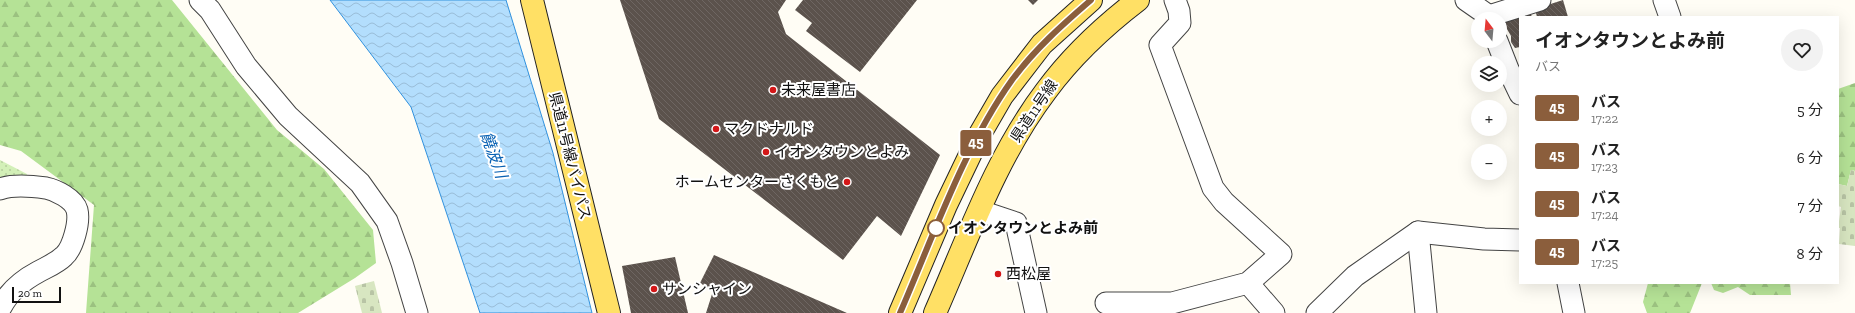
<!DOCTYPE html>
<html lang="ja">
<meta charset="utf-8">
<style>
:root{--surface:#fff;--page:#f2f2f2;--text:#222;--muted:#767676}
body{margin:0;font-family:"Zilla Slab","Noto Sans JP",serif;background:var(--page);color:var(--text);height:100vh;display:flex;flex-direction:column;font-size:15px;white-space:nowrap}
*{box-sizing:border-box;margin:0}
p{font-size:13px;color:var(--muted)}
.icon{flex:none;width:22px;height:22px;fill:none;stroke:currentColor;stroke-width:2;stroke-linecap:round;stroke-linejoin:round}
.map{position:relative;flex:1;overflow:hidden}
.side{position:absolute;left:1519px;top:16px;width:320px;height:268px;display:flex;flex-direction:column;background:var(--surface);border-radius:0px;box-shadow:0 4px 16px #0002}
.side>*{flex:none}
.badge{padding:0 8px;border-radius:3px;font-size:14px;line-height:26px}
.needle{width:26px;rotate:344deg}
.controls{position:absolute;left:1471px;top:12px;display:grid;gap:8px}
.controls a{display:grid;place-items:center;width:36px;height:36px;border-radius:50%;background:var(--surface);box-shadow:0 4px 16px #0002;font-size:20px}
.scale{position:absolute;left:12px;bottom:10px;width:49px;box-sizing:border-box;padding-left:4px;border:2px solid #111;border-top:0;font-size:11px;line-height:14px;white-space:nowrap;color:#111;-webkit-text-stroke:3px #fff;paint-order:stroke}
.map>.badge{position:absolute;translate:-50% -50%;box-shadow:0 0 0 2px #fff}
.round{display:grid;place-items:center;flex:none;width:42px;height:42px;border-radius:21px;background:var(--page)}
.head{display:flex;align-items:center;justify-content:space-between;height:68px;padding:0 16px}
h1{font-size:19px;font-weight:700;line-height:30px}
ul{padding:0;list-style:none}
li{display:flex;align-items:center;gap:12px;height:48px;padding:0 16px}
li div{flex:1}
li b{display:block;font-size:15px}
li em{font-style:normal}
li .badge{min-width:44px;font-weight:700;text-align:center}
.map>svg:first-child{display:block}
.grass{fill:url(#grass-dots)}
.forest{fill:url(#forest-firs)}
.cemetery{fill:url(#cemetery-stones)}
.water{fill:url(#water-waves);stroke:#3191dd}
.building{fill:url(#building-back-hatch)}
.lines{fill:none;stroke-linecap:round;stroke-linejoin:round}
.minor-casing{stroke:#444;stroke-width:23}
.major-casing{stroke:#222;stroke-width:24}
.minor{stroke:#fff;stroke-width:21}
.major{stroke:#ffe065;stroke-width:22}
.line-casing{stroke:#fff;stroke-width:9}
.line{stroke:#8b5e3c;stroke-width:6}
.poi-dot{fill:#d31718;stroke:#fff;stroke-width:1.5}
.stop-dot{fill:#fff;stroke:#8b5e3c;stroke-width:2}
.labels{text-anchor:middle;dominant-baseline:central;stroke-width:4;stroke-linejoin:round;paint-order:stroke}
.poi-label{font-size:15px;fill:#111;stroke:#fff;text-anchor:start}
.street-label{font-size:15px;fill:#111;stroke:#fff}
.stop-label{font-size:15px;font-weight:bold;fill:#111;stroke:#fff;text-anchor:start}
.water-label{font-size:16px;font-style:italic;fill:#0962b4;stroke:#fff}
</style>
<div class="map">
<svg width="1855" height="313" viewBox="0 0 1855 313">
<defs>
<pattern id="grass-dots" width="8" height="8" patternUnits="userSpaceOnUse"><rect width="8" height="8" fill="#d3f0b8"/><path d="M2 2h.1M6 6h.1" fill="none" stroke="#b4cd9d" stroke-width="1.8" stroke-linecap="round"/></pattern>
<pattern id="forest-firs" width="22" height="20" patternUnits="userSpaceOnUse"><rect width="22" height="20" fill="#b5e296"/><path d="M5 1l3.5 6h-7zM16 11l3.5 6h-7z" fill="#9bc180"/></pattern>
<pattern id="cemetery-stones" width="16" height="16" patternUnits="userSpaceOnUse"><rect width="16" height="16" fill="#d8e6c1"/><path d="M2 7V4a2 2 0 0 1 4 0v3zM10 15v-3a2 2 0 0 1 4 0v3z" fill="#b8c4a5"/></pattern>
<pattern id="water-waves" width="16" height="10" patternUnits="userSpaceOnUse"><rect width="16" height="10" fill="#b3defd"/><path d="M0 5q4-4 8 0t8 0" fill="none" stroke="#99bdd8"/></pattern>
<pattern id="building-back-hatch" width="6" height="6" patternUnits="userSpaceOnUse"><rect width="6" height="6" fill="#5b524c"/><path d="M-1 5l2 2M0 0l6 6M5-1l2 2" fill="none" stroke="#6e6662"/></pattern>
</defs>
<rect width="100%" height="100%" fill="#fffdf5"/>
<path class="grass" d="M0,160l27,14 -4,9 -23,1z"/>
<g class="forest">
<path d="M0,0h172l105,130 47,39 49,61 3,33 -21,15 -57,35h-212l8,-108 -73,-54 -21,-6z"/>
<path d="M1855,83v88l-4,-1 -4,16 -9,-2v-95z"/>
<path d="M1648,283h54l-12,30h-43l-4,-11z"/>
<path d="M1711,283h79l1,12h-41l-12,-8 -15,6 -9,-3z"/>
</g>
<g class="cemetery">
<path d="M1851,170l4,1v75l-16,-2 1,-16h-2l3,-21 -3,-1v-22l9,2z"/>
<path d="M374,281l8,32h-20l-7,-27z"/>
</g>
<path class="water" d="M330,0h176l47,153 39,160h-112l-69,-206z"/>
<g class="building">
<path d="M620,0h166l-8,12 8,22 154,121 -39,81 -24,-20 -34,44 -184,-141z"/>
<path d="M803,0h114l-57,72 -54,-41 6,-8 -17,-13z"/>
<path d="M1028,0h10l-5,5z"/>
<path d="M1563,0l5,17h-31l-2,-8z"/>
<path d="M1530,12l2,5h-12v30l-5,1 -4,-6v-6l-4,-7 -2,-9z"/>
<path d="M714,255l133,58h-141l7,-22 -13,-8z"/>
<path d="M675,257l13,56h-57l-9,-47z"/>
</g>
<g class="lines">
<defs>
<g id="minor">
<path d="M200,0l10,10 36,56 42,50 72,67 27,38 15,42 15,50"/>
<path d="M1466,0l23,16v3"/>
<path d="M1664,0l6,17"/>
<path d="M1489,16l51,-16"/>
<path d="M1497,41l11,28 12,25"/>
<path d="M0,189c13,-5 32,-3 46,-1 10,2 28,11 31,22 3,12 -4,38 -13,46 -7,7 -17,11 -26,16 -15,8 -29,20 -37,35"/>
<path d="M980,211l36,12 20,90"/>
<path d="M1418,232l8,81"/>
<path d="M1248,283l26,30"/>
<path d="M1568,283l6,30"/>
<path d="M1106,303h66l76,-20 33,-29 -57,-52 -11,-14 -53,-143 20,-22 -1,-12 -4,-11"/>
<path d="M1317,313l38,-37 63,-44 66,7 36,1"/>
</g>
<g id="major">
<path d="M532,0l77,313"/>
<path d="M900,313l46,-108 34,-71 22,-38 40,-52 49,-44"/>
<path d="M935,313c33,-75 61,-156 111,-222 25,-34 58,-65 92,-91"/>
</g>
</defs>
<use href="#minor" class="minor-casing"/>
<use href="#major" class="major-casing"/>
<use href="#minor" class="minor"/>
<use href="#major" class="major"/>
</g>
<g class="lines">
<defs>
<path id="line" d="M900,313c33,-76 64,-166 112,-233 23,-31 50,-55 79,-80"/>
</defs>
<use href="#line" class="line-casing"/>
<use href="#line" class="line"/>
</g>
<g class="poi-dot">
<circle cx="773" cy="90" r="4"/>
<circle cx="716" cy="129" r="4"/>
<circle cx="766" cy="152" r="4"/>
<circle cx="847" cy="182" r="4"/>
<circle cx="998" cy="274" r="4"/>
<circle cx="654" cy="289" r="4"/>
</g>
<circle class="stop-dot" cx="936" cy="228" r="8"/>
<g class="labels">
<g class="poi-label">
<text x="781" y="90">未来屋書店</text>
<text x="724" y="129">マクドナルド</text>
<text x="774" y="152">イオンタウンとよみ</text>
<text x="839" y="182" text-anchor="end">ホームセンターさくもと</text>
<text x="1006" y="274">西松屋</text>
<text x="662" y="289">サンシャイン</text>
</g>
<g class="street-label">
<text transform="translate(1034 111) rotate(-56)">県道11号線</text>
<text transform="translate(570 156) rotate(76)">県道11号線バイパス</text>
</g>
<g class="stop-label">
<text x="948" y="228">イオンタウンとよみ前</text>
</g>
<g class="water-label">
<text transform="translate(494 155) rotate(70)">饒波川</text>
</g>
</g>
</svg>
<div class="controls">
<a><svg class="needle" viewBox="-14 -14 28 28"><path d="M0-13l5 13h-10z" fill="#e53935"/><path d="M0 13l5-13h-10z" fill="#767676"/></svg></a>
<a><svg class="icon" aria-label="layers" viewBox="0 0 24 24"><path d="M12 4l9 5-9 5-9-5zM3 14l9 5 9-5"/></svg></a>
<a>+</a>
<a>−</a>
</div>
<div class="scale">20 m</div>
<b class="badge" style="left:976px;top:143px;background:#8b5e3c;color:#fff">45</b>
<section class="side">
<div class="head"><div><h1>イオンタウンとよみ前</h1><p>バス</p></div><a class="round"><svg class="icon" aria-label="heart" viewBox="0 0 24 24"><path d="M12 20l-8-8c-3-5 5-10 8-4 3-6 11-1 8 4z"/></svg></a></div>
<ul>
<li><span class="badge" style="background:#8b5e3c;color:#fff">45</span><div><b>バス</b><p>17:22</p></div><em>5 分</em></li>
<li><span class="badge" style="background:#8b5e3c;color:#fff">45</span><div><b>バス</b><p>17:23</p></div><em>6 分</em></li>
<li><span class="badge" style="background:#8b5e3c;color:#fff">45</span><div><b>バス</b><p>17:24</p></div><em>7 分</em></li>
<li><span class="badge" style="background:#8b5e3c;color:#fff">45</span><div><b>バス</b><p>17:25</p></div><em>8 分</em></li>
</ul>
</section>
</div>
